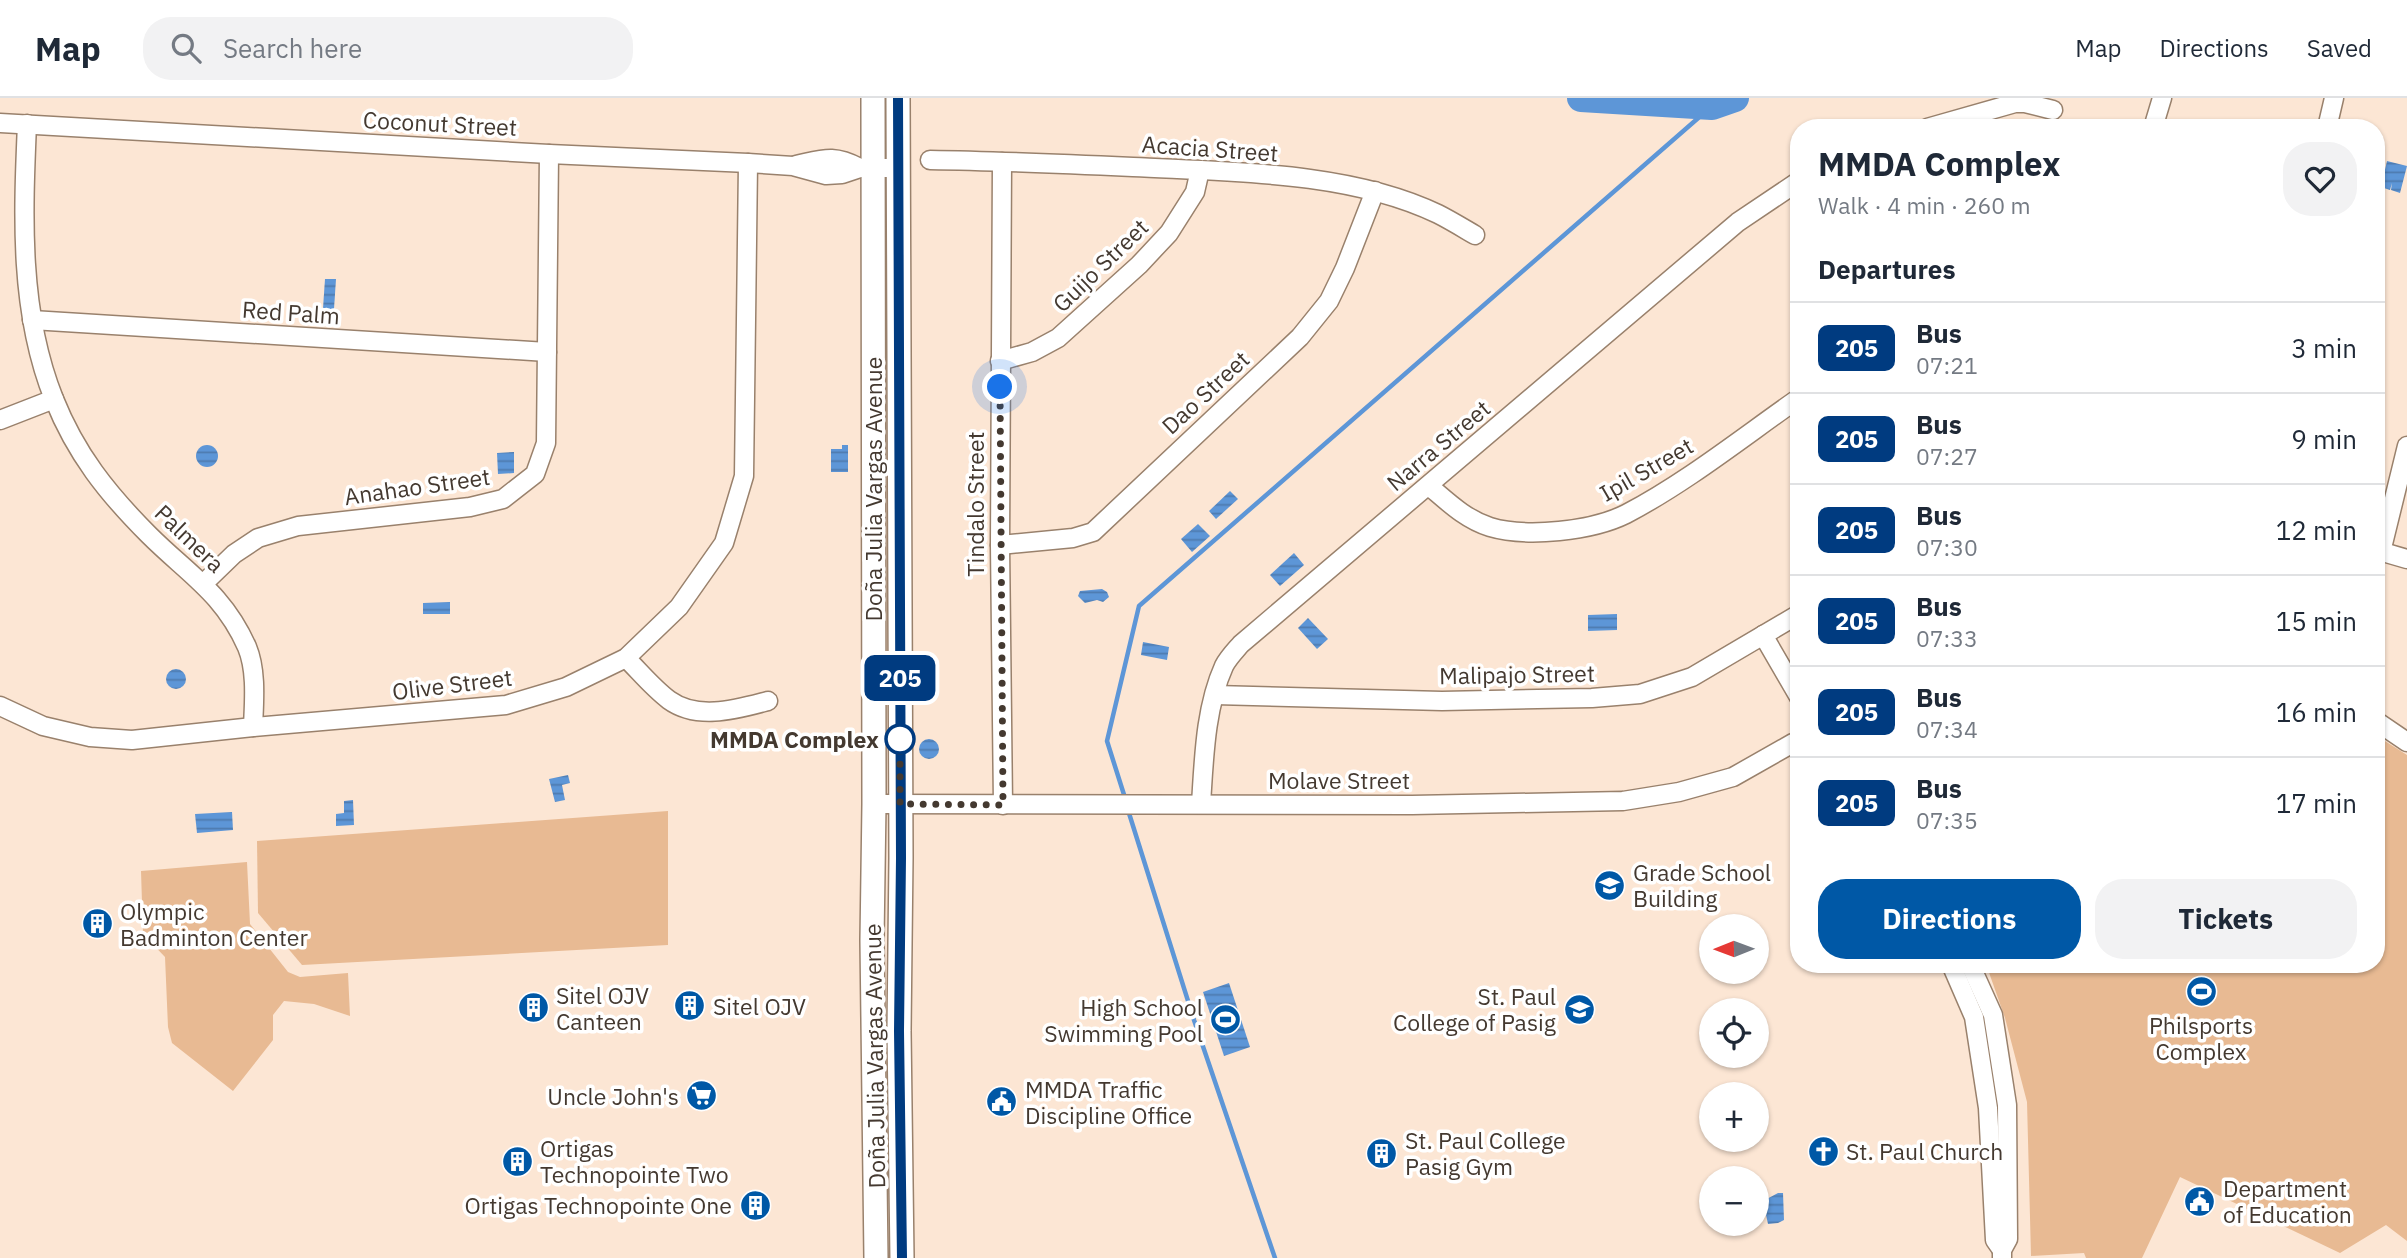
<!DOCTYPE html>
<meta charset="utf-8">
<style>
:root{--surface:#fff;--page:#f2f2f3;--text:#1f2937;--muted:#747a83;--line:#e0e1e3;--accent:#0058a6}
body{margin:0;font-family:"IBM Plex Sans",sans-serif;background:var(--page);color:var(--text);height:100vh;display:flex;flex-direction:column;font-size:26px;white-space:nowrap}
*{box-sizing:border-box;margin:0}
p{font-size:23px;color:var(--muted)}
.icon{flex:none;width:38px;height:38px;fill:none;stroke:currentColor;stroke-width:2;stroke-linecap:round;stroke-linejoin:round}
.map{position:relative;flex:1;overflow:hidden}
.details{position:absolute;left:1790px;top:21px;width:595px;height:854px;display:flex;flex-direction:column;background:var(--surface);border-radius:28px;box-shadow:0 2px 5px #0004}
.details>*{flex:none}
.badge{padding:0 14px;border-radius:10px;font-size:24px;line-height:46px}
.needle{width:46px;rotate:269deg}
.tools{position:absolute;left:1699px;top:816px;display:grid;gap:14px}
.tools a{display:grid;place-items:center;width:70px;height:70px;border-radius:50%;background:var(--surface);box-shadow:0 2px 5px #0004;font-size:35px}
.you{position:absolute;width:35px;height:35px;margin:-18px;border:5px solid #fff;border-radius:50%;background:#1a73e8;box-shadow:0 0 0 10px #1a73e833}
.map>.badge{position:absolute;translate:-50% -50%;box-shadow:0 0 0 4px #fff}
h2{padding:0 28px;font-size:26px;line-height:63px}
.round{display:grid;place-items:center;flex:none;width:74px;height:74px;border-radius:28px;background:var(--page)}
.summary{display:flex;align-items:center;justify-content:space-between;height:119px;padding:0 28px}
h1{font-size:33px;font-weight:700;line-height:52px}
.action{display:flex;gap:14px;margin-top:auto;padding:14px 28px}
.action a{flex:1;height:80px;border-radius:28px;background:var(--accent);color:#fff;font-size:28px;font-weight:700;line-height:80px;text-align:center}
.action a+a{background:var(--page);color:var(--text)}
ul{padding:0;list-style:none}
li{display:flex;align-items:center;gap:21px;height:91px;padding:0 28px;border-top:2px solid var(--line)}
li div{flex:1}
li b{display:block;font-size:26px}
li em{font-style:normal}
li .badge{min-width:77px;font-weight:700;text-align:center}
header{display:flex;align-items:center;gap:42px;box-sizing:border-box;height:98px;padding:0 35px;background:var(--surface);border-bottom:2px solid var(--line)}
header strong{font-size:33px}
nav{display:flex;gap:38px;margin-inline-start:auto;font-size:24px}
.search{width:490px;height:63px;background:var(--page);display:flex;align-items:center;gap:18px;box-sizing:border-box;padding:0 24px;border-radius:28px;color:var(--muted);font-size:26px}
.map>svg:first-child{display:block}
.green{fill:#e8ba93}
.water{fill:url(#water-rules)}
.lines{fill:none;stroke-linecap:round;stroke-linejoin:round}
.stream{stroke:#5d96d7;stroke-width:4.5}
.river{stroke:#5d96d7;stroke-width:28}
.minor-casing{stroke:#99816c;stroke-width:21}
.major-casing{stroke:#99816c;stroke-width:26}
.minor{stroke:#fff;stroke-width:18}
.major{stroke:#fff;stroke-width:23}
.line-casing{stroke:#fff;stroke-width:16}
.line{stroke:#003b80;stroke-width:10}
.walk{stroke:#443930;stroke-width:7;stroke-dasharray:0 12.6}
.stop-dot{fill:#fff;stroke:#003b80;stroke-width:3.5}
.labels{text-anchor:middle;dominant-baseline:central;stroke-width:7;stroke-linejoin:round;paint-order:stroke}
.street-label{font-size:23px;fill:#443930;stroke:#fff}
.stop-label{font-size:23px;font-weight:bold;fill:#443930;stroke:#fff;text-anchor:end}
.poi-label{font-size:23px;fill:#443930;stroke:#fff;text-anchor:start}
</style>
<header>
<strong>Map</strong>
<div class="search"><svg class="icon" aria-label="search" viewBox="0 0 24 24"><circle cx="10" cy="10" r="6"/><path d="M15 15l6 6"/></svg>Search here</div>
<nav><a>Map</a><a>Directions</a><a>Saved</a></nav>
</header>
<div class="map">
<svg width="2407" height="1160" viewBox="0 0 2407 1160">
<defs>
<pattern id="water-rules" width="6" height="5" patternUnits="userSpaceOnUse" patternTransform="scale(1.75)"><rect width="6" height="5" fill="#5d96d7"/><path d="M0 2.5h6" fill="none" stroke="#4e7baf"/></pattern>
</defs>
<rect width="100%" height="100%" fill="#fce6d4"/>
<g class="green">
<path d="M2377,638l30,19v486l-21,-16 -46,28 -160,-76 -38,81h-56l-2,-5 -53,3 -4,-154 -22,-84 -19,-54h390z"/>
<path d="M668,713v134l-366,20 -44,-52 -1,-72z"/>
<path d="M247,764l3,62 38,48 12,5 48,-4 2,43 -36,-12 -30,-3 -11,14v25l-40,51 -61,-48 -4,-16 -3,-70 -22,-23 -2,-63z"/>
</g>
<g class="water">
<path d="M2387,63l20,5 -7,27 -9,-3 1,-7 -2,7 -9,-3z"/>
<path d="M325,181h11l-3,45 -11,-1z"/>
<path d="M842,347h6v27h-17v-23h11z"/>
<circle cx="207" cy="358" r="11"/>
<path d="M514,354v21l-16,1 -1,-21z"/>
<path d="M1230,393l8,8 -22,20 -7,-8z"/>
<path d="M1198,426l12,12 -18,16 -11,-13z"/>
<path d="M1294,455l10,12 -24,21 -10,-11z"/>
<path d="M1102,491l5,3 2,5 -6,5 -6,-2 -12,3 -7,-7 2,-5z"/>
<path d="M450,504v12h-27v-11z"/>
<path d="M1617,516v16l-29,1v-16z"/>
<path d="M1308,520l20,21 -11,10 -19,-21z"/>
<path d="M1143,544l26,5 -2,13 -26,-5z"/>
<circle cx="176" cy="581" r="10"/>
<circle cx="929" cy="651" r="10"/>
<path d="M568,677l2,8 -8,2 3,15 -10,2 -6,-23z"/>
<path d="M353,702l1,25 -18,1v-12l8,-1v-12z"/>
<path d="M232,714l1,18 -36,3 -2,-19z"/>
<path d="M1229,885l21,64 -26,9 -21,-64z"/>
<path d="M1778,1095h5l1,27 -6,3 -10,1 -5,-23z"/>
</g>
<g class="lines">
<g class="stream">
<path d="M1126,703l-19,-60 32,-135 573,-500"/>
<path d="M1128,712l66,210 81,238"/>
</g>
<path class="river" d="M1581,0l131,8 23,-8"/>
<defs>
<g id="minor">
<path d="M0,25l549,31 199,9 45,3 33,9 16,-1 18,-6h38"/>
<path d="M1927,30l88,-25h10l28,7"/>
<path d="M2153,30l9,-30"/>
<path d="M2327,30l7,-30"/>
<path d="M930,62c68,1 136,4 203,7 97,5 216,4 305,47 12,6 25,14 37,21"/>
<path d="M1002,64l-2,383 3,260"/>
<path d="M796,67c28,-6 37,-11 64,3"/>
<path d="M32,222l515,32"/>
<path d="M1000,263l32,-9 26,-14 81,-73 30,-32 26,-41 5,-22"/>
<path d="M54,301c22,55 53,94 95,136 39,39 74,58 98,112 10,24 7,55 6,80"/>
<path d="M0,322l54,-21c-35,-87 -31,-183 -27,-275"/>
<path d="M1429,388c19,16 36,33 61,41 37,11 102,4 136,-13 61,-32 117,-77 173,-116"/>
<path d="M1000,447l73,-7 20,-6 207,-195 29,-36 16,-33 30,-77"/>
<path d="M2376,452l31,9"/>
<path d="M2381,454l26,-106"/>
<path d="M204,485l30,-29 24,-16 40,-12 172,-19 33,-8 32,-25 11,-31 3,-289"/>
<path d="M1763,537l36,62"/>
<path d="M626,560c14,14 27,30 43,42 29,21 68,9 99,1"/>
<path d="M1215,597l227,6 150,-3 48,-4 52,-17 107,-63"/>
<path d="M0,608l43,20 47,11 42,3 121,-13 253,-22 60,-18 60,-29 53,-51 45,-64 20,-67 4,-313"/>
<path d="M2376,623l31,21"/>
<path d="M874,706l538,1 211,-4 56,-9 54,-15 60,-34"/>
<path d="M1201,706c3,-45 4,-96 23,-138 4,-8 11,-15 17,-22l497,-422 61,-41"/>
<path d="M1951,866l23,53 14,91 7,132 7,10"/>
<path d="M1970,866l23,51 14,90 1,134 -6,11v8"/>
</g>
<g id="major">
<path d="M873,0l1,706 -2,136 4,318"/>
<path d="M898,0l3,760 -2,173 3,227"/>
</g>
</defs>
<use href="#minor" class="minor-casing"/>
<use href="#major" class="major-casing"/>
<use href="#minor" class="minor"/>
<use href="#major" class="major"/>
</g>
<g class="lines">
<defs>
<path id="line" d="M898,0l3,760 -2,173 3,227"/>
</defs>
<use href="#line" class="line-casing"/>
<use href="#line" class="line"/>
<path class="walk" d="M900,641v65l103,1 -3,-418"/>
</g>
<defs>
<symbol id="school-disc" viewBox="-11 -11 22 22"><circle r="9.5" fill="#0058a6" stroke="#fff"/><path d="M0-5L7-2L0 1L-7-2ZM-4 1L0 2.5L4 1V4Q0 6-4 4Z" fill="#fff"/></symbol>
<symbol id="building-disc" viewBox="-11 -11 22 22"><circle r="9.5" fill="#0058a6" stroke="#fff"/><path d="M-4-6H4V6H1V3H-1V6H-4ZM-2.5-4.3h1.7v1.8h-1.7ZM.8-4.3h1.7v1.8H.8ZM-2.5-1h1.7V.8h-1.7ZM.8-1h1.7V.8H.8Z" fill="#fff"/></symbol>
<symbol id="stadium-disc" viewBox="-11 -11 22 22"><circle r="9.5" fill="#0058a6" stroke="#fff"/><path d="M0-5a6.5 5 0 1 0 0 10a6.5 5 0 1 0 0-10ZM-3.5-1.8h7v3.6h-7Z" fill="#fff"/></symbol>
<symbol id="university-disc" viewBox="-11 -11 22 22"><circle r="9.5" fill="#0058a6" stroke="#fff"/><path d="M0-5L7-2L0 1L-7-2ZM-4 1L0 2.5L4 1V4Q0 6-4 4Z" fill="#fff"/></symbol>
<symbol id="supermarket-disc" viewBox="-11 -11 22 22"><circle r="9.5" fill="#0058a6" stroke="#fff"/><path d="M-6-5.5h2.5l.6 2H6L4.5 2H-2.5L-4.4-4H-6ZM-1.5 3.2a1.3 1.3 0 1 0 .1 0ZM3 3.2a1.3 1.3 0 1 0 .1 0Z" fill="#fff"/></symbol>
<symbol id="civic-disc" viewBox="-11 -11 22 22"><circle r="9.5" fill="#0058a6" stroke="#fff"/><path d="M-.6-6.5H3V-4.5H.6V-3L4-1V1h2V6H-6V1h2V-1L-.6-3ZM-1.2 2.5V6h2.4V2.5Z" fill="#fff"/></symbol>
<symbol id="church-disc" viewBox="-11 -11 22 22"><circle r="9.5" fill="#0058a6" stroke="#fff"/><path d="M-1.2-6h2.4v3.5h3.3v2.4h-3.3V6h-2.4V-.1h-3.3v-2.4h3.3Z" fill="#fff"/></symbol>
</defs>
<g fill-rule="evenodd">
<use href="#school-disc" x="1592" y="770" width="35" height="35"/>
<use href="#building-disc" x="80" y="808" width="35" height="35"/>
<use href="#stadium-disc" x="2184" y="876" width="35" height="35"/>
<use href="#building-disc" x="672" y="890" width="35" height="35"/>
<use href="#building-disc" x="516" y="892" width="35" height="35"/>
<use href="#university-disc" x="1562" y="894" width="35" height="35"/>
<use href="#stadium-disc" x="1208" y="904" width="35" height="35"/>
<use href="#supermarket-disc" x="684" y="980" width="35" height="35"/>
<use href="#civic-disc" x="984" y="986" width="35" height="35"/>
<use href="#church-disc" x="1806" y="1036" width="35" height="35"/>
<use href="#building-disc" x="1364" y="1038" width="35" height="35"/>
<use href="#building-disc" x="500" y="1046" width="35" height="35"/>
<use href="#civic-disc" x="2182" y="1086" width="35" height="35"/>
<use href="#building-disc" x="738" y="1090" width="35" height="35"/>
</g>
<circle class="stop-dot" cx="900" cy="641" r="14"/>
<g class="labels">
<g class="street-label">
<text transform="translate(440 25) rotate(3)">Coconut Street</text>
<text transform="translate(1210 50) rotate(4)">Acacia Street</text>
<text transform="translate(1100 167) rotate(-44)">Guijo Street</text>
<text transform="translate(291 214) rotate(4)">Red Palm</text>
<text transform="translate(1205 294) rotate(-43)">Dao Street</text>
<text transform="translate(1438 347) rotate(-40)">Narra Street</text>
<text transform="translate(1646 371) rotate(-30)">Ipil Street</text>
<text transform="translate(417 388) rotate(-8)">Anahao Street</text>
<text transform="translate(873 391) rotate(-90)">Doña Julia Vargas Avenue</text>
<text transform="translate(975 406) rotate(-90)">Tindalo Street</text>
<text transform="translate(190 440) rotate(44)">Palmera</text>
<text transform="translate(1517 576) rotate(-1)">Malipajo Street</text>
<text transform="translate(452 586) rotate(-7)">Olive Street</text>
<text x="1339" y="682">Molave Street</text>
<text transform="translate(874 958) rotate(-91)">Doña Julia Vargas Avenue</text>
</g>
<g class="stop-label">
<text x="879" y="641">MMDA Complex</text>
</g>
<g class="poi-label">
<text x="1633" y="774">Grade School<tspan x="1633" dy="26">Building</tspan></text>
<text x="120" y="813">Olympic<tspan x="120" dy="26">Badminton Center</tspan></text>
<text x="556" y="897">Sitel OJV<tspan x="556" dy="26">Canteen</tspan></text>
<text x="1556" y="898" text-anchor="end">St. Paul<tspan x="1556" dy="26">College of Pasig</tspan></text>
<text x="713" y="908">Sitel OJV</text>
<text x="1203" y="909" text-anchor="end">High School<tspan x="1203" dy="26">Swimming Pool</tspan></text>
<text x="2201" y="927" text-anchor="middle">Philsports<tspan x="2201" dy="26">Complex</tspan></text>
<text x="1025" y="991">MMDA Traffic<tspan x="1025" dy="26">Discipline Office</tspan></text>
<text x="679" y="998" text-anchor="end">Uncle John's</text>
<text x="1405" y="1042">St. Paul College<tspan x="1405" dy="26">Pasig Gym</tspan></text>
<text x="540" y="1050">Ortigas<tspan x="540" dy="26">Technopointe Two</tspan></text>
<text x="1846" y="1053">St. Paul Church</text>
<text x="2223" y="1090">Department<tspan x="2223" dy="26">of Education</tspan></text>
<text x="732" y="1107" text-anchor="end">Ortigas Technopointe One</text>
</g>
</g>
</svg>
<div class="tools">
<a><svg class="needle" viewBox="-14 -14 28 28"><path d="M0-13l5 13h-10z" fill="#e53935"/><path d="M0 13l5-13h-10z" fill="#747a83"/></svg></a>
<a><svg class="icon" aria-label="locate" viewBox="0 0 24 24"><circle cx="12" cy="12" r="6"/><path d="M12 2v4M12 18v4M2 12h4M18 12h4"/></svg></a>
<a>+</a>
<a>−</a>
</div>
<div class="you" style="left:1000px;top:289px"></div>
<b class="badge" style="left:900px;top:580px;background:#003b80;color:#fff">205</b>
<section class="details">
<div class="summary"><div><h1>MMDA Complex</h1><p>Walk · 4 min · 260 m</p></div><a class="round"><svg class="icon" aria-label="heart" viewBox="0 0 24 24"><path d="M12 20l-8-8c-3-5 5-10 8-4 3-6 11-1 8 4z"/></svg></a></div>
<h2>Departures</h2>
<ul>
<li><span class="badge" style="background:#003b80;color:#fff">205</span><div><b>Bus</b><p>07:21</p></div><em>3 min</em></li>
<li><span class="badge" style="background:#003b80;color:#fff">205</span><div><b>Bus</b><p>07:27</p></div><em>9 min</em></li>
<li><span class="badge" style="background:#003b80;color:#fff">205</span><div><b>Bus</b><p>07:30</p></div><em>12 min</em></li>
<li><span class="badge" style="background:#003b80;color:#fff">205</span><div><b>Bus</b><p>07:33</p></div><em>15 min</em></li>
<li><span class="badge" style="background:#003b80;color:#fff">205</span><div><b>Bus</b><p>07:34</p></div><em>16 min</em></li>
<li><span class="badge" style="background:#003b80;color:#fff">205</span><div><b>Bus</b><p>07:35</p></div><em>17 min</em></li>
</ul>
<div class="action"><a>Directions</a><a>Tickets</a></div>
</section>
</div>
